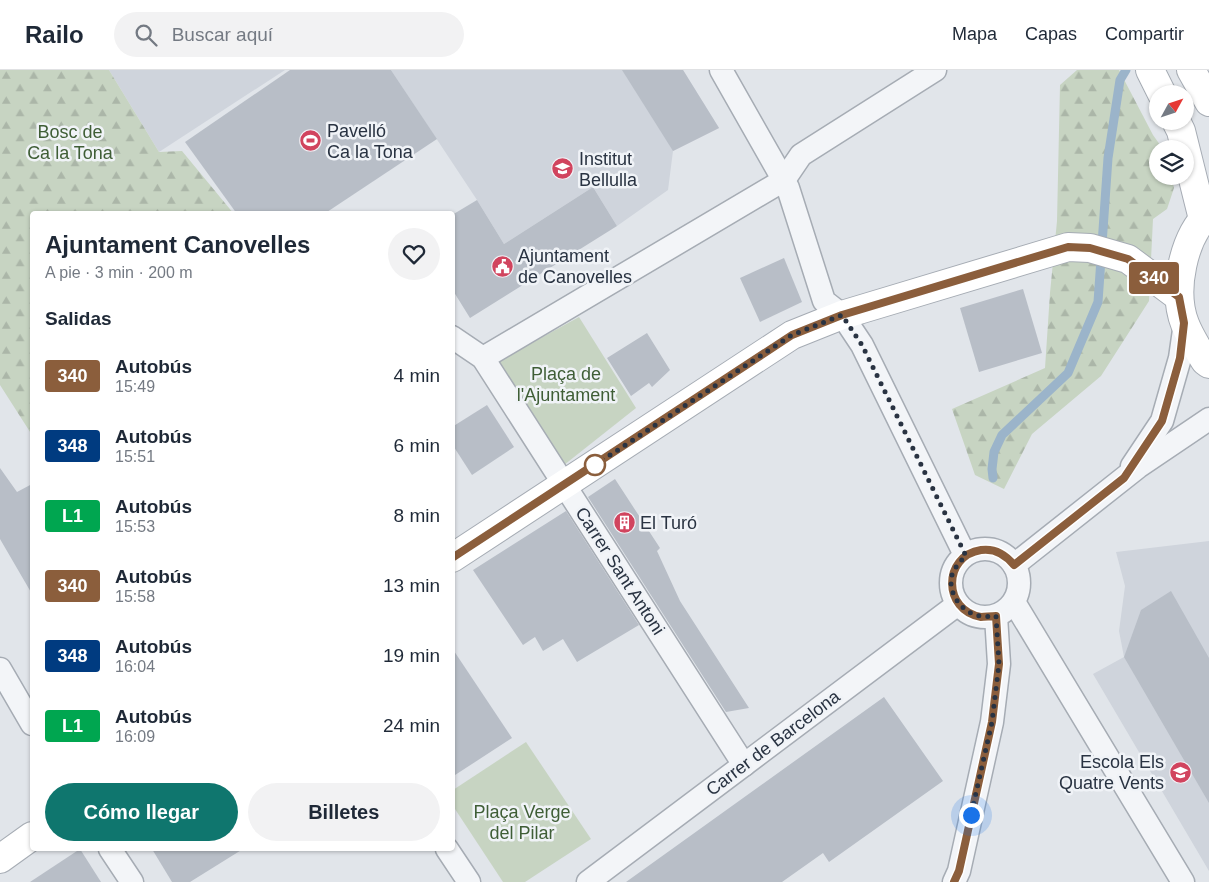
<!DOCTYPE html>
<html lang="es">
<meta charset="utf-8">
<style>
:root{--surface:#fff;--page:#f2f2f3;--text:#1f2937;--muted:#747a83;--line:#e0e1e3;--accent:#0f766e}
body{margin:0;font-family:Arial,sans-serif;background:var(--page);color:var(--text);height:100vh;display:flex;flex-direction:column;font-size:19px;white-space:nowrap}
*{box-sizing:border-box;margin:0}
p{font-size:16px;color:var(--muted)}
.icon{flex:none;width:28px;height:28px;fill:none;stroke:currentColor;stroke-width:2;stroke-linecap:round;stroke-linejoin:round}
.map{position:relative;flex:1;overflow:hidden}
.side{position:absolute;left:30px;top:141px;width:425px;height:640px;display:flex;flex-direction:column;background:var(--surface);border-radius:5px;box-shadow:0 1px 4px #0004}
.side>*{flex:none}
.badge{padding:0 10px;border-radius:4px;font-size:18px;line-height:32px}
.needle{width:32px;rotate:50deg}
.tools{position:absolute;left:1149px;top:15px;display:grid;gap:10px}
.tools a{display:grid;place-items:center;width:45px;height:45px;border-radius:50%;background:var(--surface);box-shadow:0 1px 4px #0004;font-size:25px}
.you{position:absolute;width:25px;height:25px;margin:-12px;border:4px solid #fff;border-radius:50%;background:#1a73e8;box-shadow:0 0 0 8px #1a73e833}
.map>.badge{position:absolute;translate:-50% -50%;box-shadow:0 0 0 2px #fff}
h2{padding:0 15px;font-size:19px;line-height:45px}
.round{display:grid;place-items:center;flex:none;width:52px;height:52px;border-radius:26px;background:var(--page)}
.summary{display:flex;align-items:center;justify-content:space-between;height:85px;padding:0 15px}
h1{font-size:24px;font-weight:600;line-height:38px}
.primary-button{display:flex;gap:10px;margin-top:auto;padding:10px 15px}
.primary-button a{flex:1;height:58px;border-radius:30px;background:var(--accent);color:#fff;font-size:20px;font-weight:600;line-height:58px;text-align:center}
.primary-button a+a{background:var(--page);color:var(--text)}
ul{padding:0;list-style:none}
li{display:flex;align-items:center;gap:15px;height:70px;padding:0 15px}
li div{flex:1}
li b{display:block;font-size:19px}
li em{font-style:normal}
li .badge{min-width:55px;font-weight:700;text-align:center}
header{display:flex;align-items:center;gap:30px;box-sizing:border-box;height:70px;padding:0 25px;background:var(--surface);border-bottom:1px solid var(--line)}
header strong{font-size:24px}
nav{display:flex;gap:28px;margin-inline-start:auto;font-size:18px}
.search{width:350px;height:45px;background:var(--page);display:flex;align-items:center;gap:12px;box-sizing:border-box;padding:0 18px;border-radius:28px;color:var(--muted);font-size:19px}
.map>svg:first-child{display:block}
.built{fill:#cfd4dc}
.green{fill:#c7d4c2}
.forest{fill:url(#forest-firs)}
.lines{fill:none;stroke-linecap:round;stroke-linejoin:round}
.stream{stroke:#9bb4ca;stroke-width:9}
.building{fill:#b8bec7}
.street-casing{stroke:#a6acb4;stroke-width:25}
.secondary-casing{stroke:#a6acb4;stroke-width:30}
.street{stroke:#f3f5f8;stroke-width:22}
.secondary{stroke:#fff;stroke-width:28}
.line-casing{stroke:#fff;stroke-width:11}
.line{stroke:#8b5e3c;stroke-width:8}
.walk{stroke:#293342;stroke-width:5;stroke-dasharray:0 9}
.stop-dot{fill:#fff;stroke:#8b5e3c;stroke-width:2.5}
.labels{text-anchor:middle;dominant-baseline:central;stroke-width:5;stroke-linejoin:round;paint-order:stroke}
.poi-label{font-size:18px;fill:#293342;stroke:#f0f3f7;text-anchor:start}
.park-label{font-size:18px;fill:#3f5e36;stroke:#f0f3f7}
.street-label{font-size:18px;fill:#293342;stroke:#f0f3f7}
</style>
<header>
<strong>Railo</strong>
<div class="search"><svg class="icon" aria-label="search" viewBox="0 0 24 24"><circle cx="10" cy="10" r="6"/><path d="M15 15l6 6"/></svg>Buscar aquí</div>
<nav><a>Mapa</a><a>Capas</a><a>Compartir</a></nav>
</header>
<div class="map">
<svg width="1209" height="812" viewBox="0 0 1209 812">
<defs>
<pattern id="forest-firs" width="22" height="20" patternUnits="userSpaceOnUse" patternTransform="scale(1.25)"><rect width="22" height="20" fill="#c7d4c2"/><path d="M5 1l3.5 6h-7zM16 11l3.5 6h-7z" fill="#abb6a8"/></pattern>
</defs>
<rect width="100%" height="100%" fill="#e1e5ea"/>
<g class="built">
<path d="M109,0h176l-126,82z"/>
<path d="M391,0h292l36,58 -46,23 -5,39 -51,36 -24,-39 -89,57 -27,-44z"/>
<path d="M1209,471v330l-116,-197 31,-17 -5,-26 6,-45 -9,-34z"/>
</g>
<g class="green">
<path d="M579,247l57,91 -72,57 -69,-102z"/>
<path d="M526,672l65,97 -66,43h-22l-50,-76v-16z"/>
</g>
<g class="forest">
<path d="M0,0h109l50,82 23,-1 52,63h-202v221l-32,-50z"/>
<path d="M1077,0h42l34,65 10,14h-5v27h13l3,12 -7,21 -14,10 -4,82 -48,75 -69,58 -28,55 -29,-14 -23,-66 93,-41 5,-75 7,-72 3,-136z"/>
</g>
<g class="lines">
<path class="stream" d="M993,408l-1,-9 2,-17 8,-17 66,-62 30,-71 10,-144 12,-78 6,-10"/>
</g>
<g class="building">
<path d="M290,0h101l46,69 -113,75h-87l-52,-72z"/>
<path d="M622,0h61l36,58 -46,23z"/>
<path d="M593,117l24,39 -147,92 -18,-29v-74l25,-15 27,44z"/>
<path d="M784,188l18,44 -42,20 -20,-44z"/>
<path d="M1023,219l19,64 -63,19 -19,-64z"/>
<path d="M647,263l23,37 -18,17 -3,-4 -18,13 -24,-38z"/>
<path d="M487,335l27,42 -42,28 -20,-31v-17z"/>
<path d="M0,398l17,24 15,-8v110l-32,-55z"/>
<path d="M615,409l45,69 -3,3 23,50 69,107 -23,4 -138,-215z"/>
<path d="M566,441l73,114 -62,37 -14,-23 -20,12 -8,-14 -12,8 -50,-75z"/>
<path d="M1171,521l38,67v145l-85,-146 17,-47z"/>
<path d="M452,578l60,90 -60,39z"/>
<path d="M884,627l59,84 -114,81 -6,-9 -41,29h-156z"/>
<path d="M80,779l21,33h-71z"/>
<path d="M152,779h91l-53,33h-18z"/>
</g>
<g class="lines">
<defs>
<g id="street">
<path d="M721,0l67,118 36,113 18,14 20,30 103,210"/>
<path d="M452,267l31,21 261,407"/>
<path d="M483,288l301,-178 17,-25 134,-85"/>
<path d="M1132,396l30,-45 18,-63 5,-35"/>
<circle cx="985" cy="513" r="34"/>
<path d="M1014,495l124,-98 71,-48"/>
<path d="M1014,532l169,280"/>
<path d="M0,599l32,55"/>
<path d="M110,779l22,33"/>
<path d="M447,779l22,33"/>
<path d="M588,812l370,-278"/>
<path d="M954,812l5,-11 33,-149 7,-58 -3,-48"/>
</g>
<g id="secondary">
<path d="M1150,0l12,24"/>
<path d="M1191,0l18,32"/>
<path d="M1176,51l5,10 22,88"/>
<path d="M1209,143c-26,24 -37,78 -24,111 5,13 13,25 20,37l4,3"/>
<path d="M452,488l340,-223 50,-20 226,-68 22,1 38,11 51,38"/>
<path d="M0,789l32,-23"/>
</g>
</defs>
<use href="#street" class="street-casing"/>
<use href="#secondary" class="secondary-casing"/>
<use href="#street" class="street"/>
<use href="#secondary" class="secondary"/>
</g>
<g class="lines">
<defs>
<path id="line" d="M452,488l340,-223 50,-20 226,-68 22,1 38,11 51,38 5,26 -4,35 -18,63 -38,57 -110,87c-9,-11 -19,-17 -33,-15 -39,6 -38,61 0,67 4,0 10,-1 15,-1l3,48 -7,58 -33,149 -5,11"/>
</defs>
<use href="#line" class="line-casing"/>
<use href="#line" class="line"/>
<path class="walk" d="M595,395l197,-130 50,-20 20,30 104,211c-6,5 -11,11 -14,19 -5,18 10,38 28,41 5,1 11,0 16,0l3,48 -7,58 -21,93"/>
</g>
<defs>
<symbol id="stadium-disc" viewBox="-11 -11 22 22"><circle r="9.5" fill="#d1445e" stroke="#f0f3f7"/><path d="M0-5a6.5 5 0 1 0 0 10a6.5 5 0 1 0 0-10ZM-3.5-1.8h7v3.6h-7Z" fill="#fff"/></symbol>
<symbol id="school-disc" viewBox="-11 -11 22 22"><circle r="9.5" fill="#d1445e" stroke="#f0f3f7"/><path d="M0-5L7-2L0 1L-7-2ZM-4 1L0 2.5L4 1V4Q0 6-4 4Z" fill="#fff"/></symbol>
<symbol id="civic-disc" viewBox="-11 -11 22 22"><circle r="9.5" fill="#d1445e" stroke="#f0f3f7"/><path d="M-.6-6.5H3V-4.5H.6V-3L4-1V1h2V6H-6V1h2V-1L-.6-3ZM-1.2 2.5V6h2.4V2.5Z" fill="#fff"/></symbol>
<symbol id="building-disc" viewBox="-11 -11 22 22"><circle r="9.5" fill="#d1445e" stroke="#f0f3f7"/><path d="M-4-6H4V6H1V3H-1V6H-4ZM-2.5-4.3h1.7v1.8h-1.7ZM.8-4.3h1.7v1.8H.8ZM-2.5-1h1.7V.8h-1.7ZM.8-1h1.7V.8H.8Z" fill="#fff"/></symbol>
</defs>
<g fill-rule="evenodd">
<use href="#stadium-disc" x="298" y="58" width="25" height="25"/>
<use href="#school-disc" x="550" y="86" width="25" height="25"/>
<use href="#civic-disc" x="490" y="184" width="25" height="25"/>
<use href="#building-disc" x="612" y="440" width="25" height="25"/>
<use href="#school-disc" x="1168" y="690" width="25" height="25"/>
</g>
<circle class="stop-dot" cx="595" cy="395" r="10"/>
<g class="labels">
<g class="poi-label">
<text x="327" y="61">Pavelló<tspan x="327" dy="21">Ca la Tona</tspan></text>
<text x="579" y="89">Institut<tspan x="579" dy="21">Bellulla</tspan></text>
<text x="518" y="186">Ajuntament<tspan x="518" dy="21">de Canovelles</tspan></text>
<text x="640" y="453">El Turó</text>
<text x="1164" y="692" text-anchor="end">Escola Els<tspan x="1164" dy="21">Quatre Vents</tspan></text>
</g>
<g class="park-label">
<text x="70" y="62">Bosc de<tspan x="70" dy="21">Ca la Tona</tspan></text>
<text x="566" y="304">Plaça de<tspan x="566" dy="21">l'Ajuntament</tspan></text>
<text x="522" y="742">Plaça Verge<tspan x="522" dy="21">del Pilar</tspan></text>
</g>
<g class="street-label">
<text transform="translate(620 501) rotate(57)">Carrer Sant Antoni</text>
<text transform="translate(773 673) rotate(-37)">Carrer de Barcelona</text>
</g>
</g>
</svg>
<div class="tools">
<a><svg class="needle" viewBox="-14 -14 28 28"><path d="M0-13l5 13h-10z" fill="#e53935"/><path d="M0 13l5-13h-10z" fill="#747a83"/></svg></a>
<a><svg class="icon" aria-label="layers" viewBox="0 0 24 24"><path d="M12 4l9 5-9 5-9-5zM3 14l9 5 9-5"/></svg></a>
</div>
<div class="you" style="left:971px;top:745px"></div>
<b class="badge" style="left:1154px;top:208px;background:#8b5e3c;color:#fff">340</b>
<section class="side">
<div class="summary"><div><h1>Ajuntament Canovelles</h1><p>A pie · 3 min · 200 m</p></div><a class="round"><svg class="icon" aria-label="heart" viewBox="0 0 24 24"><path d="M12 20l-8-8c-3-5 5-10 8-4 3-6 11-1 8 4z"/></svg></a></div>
<h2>Salidas</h2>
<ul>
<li><span class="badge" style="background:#8b5e3c;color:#fff">340</span><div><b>Autobús</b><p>15:49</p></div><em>4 min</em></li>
<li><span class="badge" style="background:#003b80;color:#fff">348</span><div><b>Autobús</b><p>15:51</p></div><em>6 min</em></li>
<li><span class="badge" style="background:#00a650;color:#fff">L1</span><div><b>Autobús</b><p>15:53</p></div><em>8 min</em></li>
<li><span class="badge" style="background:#8b5e3c;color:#fff">340</span><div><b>Autobús</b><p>15:58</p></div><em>13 min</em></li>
<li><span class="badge" style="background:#003b80;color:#fff">348</span><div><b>Autobús</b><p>16:04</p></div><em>19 min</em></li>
<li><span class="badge" style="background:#00a650;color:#fff">L1</span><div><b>Autobús</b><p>16:09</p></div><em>24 min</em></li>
</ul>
<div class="primary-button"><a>Cómo llegar</a><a>Billetes</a></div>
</section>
</div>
